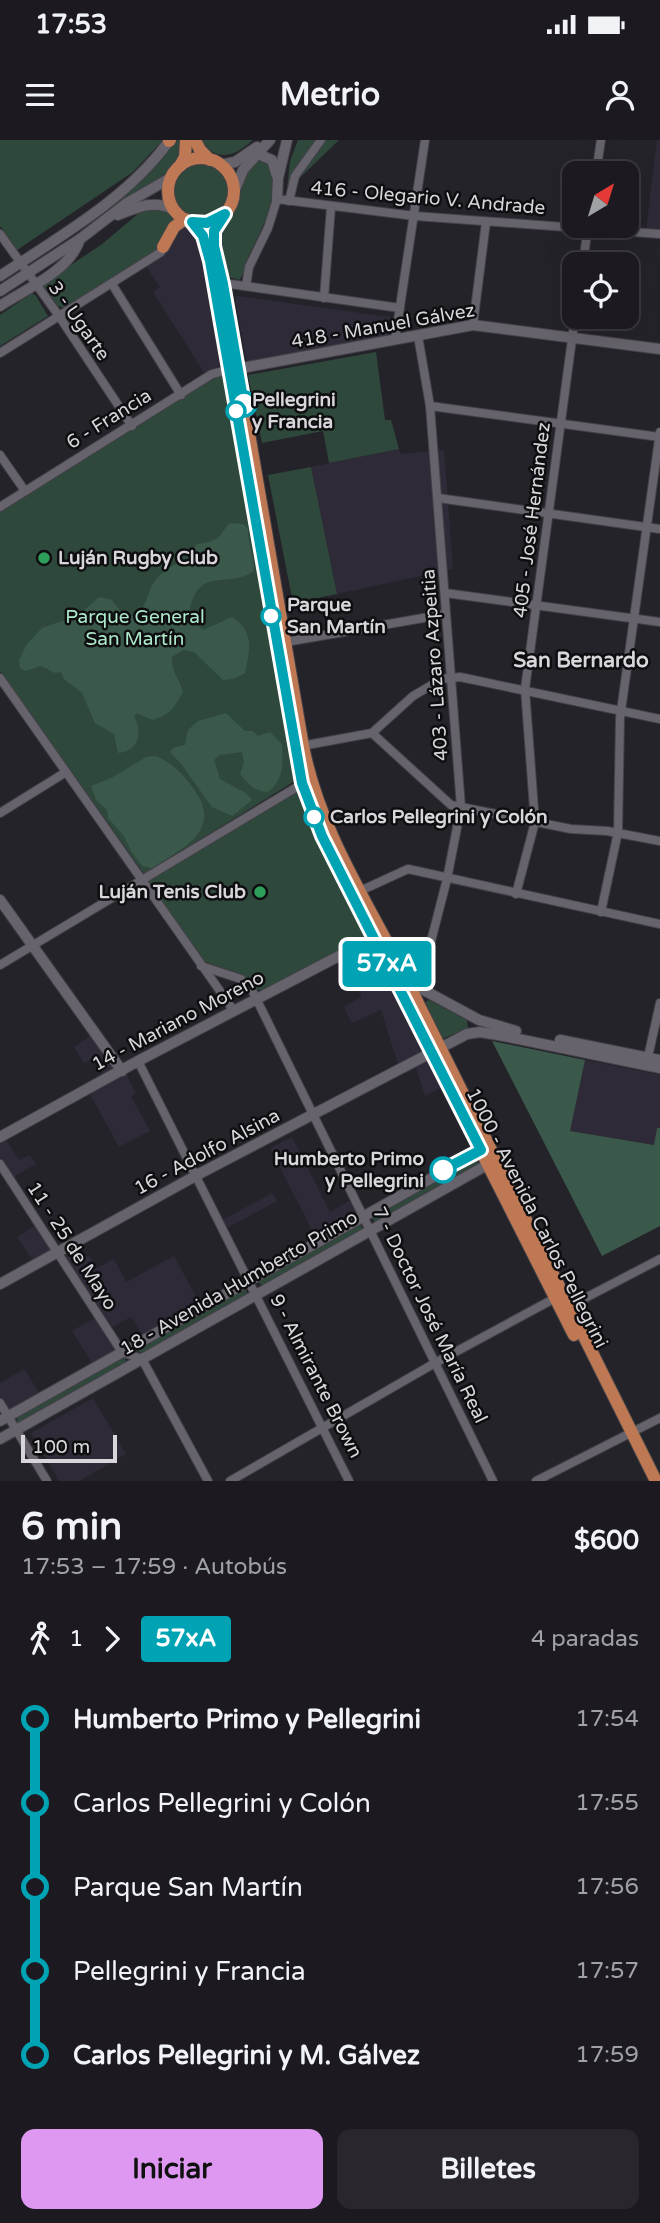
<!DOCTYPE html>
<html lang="es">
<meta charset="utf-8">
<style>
:root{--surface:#1c1a20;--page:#29272d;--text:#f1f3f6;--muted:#a0a1a5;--line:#3a383e;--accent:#de98f2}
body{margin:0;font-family:"Varela Round",sans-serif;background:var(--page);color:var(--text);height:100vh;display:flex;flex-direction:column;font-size:26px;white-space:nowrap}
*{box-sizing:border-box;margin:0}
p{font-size:23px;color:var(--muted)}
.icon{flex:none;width:38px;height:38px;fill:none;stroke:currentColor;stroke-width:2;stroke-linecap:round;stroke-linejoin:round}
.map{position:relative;height:1341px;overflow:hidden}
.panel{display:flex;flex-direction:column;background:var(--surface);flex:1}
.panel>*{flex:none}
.badge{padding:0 14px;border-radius:5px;font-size:24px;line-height:46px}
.needle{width:46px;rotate:38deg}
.controls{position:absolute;left:562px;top:21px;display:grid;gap:14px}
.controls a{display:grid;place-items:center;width:77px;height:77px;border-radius:14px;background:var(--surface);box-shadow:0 7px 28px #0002,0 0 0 2px var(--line);font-size:35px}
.scale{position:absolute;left:21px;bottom:18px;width:96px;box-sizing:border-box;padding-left:7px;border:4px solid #d8d6db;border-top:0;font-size:19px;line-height:24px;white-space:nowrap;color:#d8d6db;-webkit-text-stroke:5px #0e0d10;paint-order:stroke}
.map>.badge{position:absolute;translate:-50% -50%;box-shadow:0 0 0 4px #fff}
.legs{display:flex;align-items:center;gap:10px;height:77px;padding:0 21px;font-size:23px}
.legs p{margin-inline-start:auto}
.headline{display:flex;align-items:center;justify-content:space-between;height:119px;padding:0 21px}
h1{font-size:38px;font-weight:700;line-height:52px}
.action{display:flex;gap:14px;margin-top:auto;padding:14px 21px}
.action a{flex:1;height:80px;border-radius:14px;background:var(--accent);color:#111;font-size:28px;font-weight:700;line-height:80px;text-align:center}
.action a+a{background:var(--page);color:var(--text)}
ul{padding:0 21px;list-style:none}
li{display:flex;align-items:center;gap:24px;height:84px;font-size:26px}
li i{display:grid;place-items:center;width:10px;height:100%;margin:0 9px;background:currentColor}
li i::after{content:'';width:18px;height:18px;margin:-9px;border:5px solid;border-radius:50%;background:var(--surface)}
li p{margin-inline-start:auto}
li:first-child i{background:linear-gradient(#0000 50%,currentColor 0)}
li:last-child i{background:linear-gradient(currentColor 50%,#0000 0)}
.status{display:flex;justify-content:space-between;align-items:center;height:49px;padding:0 35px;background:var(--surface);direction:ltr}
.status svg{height:19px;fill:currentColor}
header{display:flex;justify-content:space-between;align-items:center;height:91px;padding:0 21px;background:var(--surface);font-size:32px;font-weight:700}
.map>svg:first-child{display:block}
.built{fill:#2f2a37}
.green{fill:#2f483c}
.forest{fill:#3b594a}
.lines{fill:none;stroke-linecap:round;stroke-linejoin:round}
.street-casing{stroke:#434147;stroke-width:10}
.secondary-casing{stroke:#434147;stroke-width:12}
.primary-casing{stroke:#434147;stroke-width:14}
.street{stroke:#66636c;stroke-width:8}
.secondary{stroke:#66636c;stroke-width:10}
.primary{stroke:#be7954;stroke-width:12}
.line-1-casing{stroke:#fff;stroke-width:16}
.line-1{stroke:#00a3b4;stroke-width:10}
.stop-1-dot{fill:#fff;stroke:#00a3b4;stroke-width:3.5}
.leisure-dot{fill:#2e9e5b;stroke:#0e0d10;stroke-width:2.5}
.labels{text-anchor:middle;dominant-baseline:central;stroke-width:5;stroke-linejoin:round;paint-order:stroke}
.street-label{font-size:19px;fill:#d8d6db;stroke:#0e0d10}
.stop-label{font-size:19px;font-weight:bold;fill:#d8d6db;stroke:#0e0d10;text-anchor:start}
.poi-label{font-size:19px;font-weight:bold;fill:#d8d6db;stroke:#0e0d10;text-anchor:start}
.park-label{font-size:19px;fill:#ade8ca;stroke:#0e0d10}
.neighbourhood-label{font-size:21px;font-weight:bold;fill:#d8d6db;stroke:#0e0d10}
</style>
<div class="status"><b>17:53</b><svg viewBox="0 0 49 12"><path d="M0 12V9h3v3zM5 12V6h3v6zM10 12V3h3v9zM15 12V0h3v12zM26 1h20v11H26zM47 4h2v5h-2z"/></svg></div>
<header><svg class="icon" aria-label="menu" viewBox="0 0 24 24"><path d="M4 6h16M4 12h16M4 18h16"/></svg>Metrio<svg class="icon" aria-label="person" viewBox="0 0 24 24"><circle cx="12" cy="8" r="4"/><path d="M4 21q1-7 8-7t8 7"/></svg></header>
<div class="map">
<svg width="660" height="1341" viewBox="0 0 660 1341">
<rect width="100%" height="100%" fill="#25232a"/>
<g class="built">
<path d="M657,0h3v91l-14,-1z"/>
<path d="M186,86l13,7 24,127 -4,6 -14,8 -52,-82 7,-5 -14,-21 19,-12 7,-18z"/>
<path d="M237,156l153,21 -2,20 -141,27 -12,-66z"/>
<path d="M399,309l2,5 43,-4 9,119 -116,25 -26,-127z"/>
<path d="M387,835l39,75 -27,17 -18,-57 -29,13 -8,-16 17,-10 -1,-8z"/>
<path d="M91,895l23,31 -1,3 -9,7 -11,-17 -9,4 -10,-16z"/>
<path d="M429,919l17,26 -21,11 -10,-31z"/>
<path d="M585,920l75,15v53h-3l-2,17 -86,-14z"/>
<path d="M125,932l11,21 -5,3 19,35 -31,16 -30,-55z"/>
<path d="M292,997l38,75 21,-12 6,13 -19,14 -2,-2 -21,11 -45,-88z"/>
<path d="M5,998l14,22 11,-5 6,9 -24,14 -12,-20v-17z"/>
<path d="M272,1053l5,8 -50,27 -4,-8z"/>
<path d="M35,1086l16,25 -17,11 -17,-25z"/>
<path d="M75,1109l7,10 7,-4 8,13 17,-9 12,23 48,-26 26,48 -57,32 -12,-19 -19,10 -47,-70 1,-3z"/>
<path d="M95,1178l20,32 -22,15 -21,-34z"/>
<path d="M24,1229l16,25 -28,16 -5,-2 -7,-11v-14z"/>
<path d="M93,1258l33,56 -47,27h-20l-28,-48z"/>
</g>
<g class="green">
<path d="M0,0h163l-30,32 -116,78 -17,-24z"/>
<path d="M176,0h9l-4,18 -16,19 -35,19 -58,36 83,-66z"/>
<path d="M200,0h53c-19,17 -36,23 -53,0z"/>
<path d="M298,0h41l-52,50 3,-29z"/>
<path d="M259,18l13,5c4,45 -7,58 -25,97 -3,7 -2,14 -8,20l-10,-3 -4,-4 -5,-37 2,-10 15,-22 5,-26z"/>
<circle cx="203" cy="51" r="29"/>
<path d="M146,67l27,5 7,7 -23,33 -92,57 -8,-4 -14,-20 2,-3 56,-37z"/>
<path d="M32,153l4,3 12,20 -48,30v-31z"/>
<path d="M376,212l9,68h6l8,29 -70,14 -6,-32 -61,12 -14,-68z"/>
<path d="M224,232l4,43 8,21 62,343 -154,95 -144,-203v-162l218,-136z"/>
<path d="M311,327l26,127 -44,9 -25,-128z"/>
<path d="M298,649l48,109 23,35 -8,9 -98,48h-5l-15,-15 -41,-14 -55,-80z"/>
<path d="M429,860l38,20 1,8 -26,11 -18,-36z"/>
<path d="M477,1017l2,7 -103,59 -5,-6z"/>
<path d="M360,1084l3,6 -99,57 -6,-5z"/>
<path d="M245,1148l3,7 -105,60 -6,-5z"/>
<path d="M124,1217l3,7 -108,59 -2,-1v-6z"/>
</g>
<g class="forest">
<path d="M229,383l14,1 5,4c-1,14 6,28 6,43 -23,17 -50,-3 -62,30 -5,13 1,20 11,29l29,-13c23,15 18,33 13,56l-12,6 -10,1 -29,-28 -11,-2 -11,7c-1,15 7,21 11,35 -9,16 -13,23 -31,28l-15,-7 -3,4c10,16 3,35 -16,36l-4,-19 -19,-11 -13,-30 -18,-14 -3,-7 -6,1 -14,-7 -16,5 -5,-3 -1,-8 8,-16 15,-16 37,-13 20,-18 13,3 13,17c23,-1 19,-20 29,-35 7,-10 21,-19 32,-22l11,-16c20,-2 22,-6 32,-21z"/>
<path d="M226,573l19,18h7l6,5 12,-4 12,12c1,20 2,35 -14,48 -14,-1 -20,-8 -28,-18l4,-11 -2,-11 -22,3 -6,5 6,19 26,14 6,7 -20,16 -20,-9 -30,-42 -12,-13 3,-4 12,-3 3,-15 10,-9z"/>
<path d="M156,616c16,7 27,18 37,32 31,42 -9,59 -41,80l-10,-2 -11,-15 -7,-15 -16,-18 -1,-8 -11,-10 -5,-14 22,-9 33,-20z"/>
<path d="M492,901l93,19 -15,71 84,14 3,-17h3v98l-58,30z"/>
</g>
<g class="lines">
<defs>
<g id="street">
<path d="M596,33l5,-33"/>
<path d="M289,61l6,-25 26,-36"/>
<path d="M0,94l59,82 73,110"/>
<path d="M583,124l5,-38"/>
<path d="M223,143l177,25"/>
<path d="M112,144l69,111"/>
<path d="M246,146l3,-19 19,-39 9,-29 138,17 245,18"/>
<path d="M324,158l7,-91"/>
<path d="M473,185l13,-103"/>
<path d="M418,196l12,70 31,401 -14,72 -28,109"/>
<path d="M395,200l30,-200"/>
<path d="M0,213l161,-101 2,-5"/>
<path d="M430,266l230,31"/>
<path d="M0,315l25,36"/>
<path d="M438,358l222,31"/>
<path d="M0,367l212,-133 16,-4"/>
<path d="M445,453l215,29"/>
<path d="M286,502l160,-28"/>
<path d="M0,538l234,333"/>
<path d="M372,593l79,72 120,24 36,2 53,10"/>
<path d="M296,607l76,-14 41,-37 29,-17 18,-2 200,42"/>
<path d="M0,673l66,-41"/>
<path d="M360,751l48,-22 252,55"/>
<path d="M516,754l19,-72 -10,-133 50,-372"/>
<path d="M601,772l17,-80 2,-114 40,-286"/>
<path d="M339,816l35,-20"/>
<path d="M0,825l307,-184"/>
<path d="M201,826l40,13 11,11 241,491"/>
<path d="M648,917l12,-54"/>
<path d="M138,921l211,420"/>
<path d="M0,1024l122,188 20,7 66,122"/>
<path d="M566,1168l94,-49"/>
<path d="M0,1263l47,78"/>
<path d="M230,1341l205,-118 124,-67"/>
<path d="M536,1341l124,-63"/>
</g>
<g id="secondary">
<path d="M258,14l14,6 5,16"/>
<path d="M220,25l15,-3 22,-15"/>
<path d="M234,52l9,-22 27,-30"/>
<path d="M277,59l1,-21 9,-38"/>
<path d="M118,75c19,-8 37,-16 57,-5"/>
<path d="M0,136c59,-39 127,-77 169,-135"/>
<path d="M0,151l80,-52 47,-36 45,-26"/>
<path d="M0,166c27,-18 70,-35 80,-67"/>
<path d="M231,230l242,-45 187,24"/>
<path d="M0,760l122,171"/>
<path d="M560,900l100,20"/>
<path d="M0,997l138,-76 201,-105 53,17 87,47 37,11"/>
<path d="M0,1144l197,-109 270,-141 13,-2 24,4 156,32"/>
<path d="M0,1281l487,-274"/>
<path d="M0,1299l494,-278"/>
</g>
<g id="primary">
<path d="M195,0l5,10 10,10"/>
<path d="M169,1l1,-1"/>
<circle cx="201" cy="51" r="33"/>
<path d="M180,26l5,-9 1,-17"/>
<path d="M225,74l-12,22 10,47 80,463c17,88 68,161 107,241 81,165 164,329 246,494"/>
<path d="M192,82l11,14 7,25 80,453"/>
<path d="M163,107l11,-20 11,-8"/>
<path d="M302,640l4,17 16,39 252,499"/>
</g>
</defs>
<use href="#street" class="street-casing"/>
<use href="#secondary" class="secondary-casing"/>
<use href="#primary" class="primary-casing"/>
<use href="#street" class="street"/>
<use href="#secondary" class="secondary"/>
<use href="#primary" class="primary"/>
</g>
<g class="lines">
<defs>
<path id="line-1" d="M244,264l-21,-120 -9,-38v-15l11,-17 -18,9 -15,-1 11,14 7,25 92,522 20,53 159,314 -38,20"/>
</defs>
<use href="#line-1" class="line-1-casing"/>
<use href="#line-1" class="line-1"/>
</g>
<g class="stop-1-dot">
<circle cx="244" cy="264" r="12"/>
<circle cx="236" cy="271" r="9"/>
<circle cx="271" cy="476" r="9"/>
<circle cx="314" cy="677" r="9"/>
<circle cx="443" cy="1030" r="12"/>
</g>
<g class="leisure-dot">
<circle cx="44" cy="418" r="7"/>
<circle cx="260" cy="752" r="7"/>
</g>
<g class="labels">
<g class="street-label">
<text transform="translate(428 58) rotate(5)">416 - Olegario V. Andrade</text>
<text transform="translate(79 181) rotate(55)">3 - Ugarte</text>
<text transform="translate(383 186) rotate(-10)">418 - Manuel Gálvez</text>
<text transform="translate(109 279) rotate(-32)">6 - Francia</text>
<text transform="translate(532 380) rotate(-83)">405 - José Hernández</text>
<text transform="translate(435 525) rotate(-94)">403 - Lázaro Azpeitia</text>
<text transform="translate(178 881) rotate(-28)">14 - Mariano Moreno</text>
<text transform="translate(207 1012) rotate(-28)">16 - Adolfo Alsina</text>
<text transform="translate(537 1078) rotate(63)">1000 - Avenida Carlos Pellegrini</text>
<text transform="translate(72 1106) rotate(57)">11 - 25 de Mayo</text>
<text transform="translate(239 1143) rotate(-30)">18 - Avenida Humberto Primo</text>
<text transform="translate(430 1175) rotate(64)">7 - Doctor José María Real</text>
<text transform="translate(316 1236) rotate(63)">9 - Almirante Brown</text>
</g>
<g class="stop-label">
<text x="252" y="260">Pellegrini<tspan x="252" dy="22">y Francia</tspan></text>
<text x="287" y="465">Parque<tspan x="287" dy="22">San Martín</tspan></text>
<text x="330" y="677">Carlos Pellegrini y Colón</text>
<text x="424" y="1019" text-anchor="end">Humberto Primo<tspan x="424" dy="22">y Pellegrini</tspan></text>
</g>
<g class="poi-label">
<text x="58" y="418">Luján Rugby Club</text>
<text x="246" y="752" text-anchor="end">Luján Tenis Club</text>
</g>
<g class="park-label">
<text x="135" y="477">Parque General<tspan x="135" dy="22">San Martín</tspan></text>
</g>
<g class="neighbourhood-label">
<text x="581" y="520">San Bernardo</text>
</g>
</g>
</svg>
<div class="controls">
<a><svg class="needle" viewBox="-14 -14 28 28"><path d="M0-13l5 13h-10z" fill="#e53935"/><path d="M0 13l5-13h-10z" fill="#a0a1a5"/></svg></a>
<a><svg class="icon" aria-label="locate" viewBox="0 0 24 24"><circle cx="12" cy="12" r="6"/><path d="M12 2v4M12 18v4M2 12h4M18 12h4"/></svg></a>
</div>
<div class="scale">100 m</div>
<b class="badge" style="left:387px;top:824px;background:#00a3b4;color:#fff">57xA</b>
</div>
<section class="panel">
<div class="headline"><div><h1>6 min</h1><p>17:53 – 17:59 · Autobús</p></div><b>$600</b></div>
<div class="legs"><svg class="icon" aria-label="walk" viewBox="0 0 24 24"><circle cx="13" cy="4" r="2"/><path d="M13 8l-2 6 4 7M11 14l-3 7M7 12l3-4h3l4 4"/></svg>1<svg class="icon" aria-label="forward" viewBox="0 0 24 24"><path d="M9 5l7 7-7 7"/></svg><b class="badge" style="background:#00a3b4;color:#fff">57xA</b><p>4 paradas</p></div>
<ul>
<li><i style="color:#00a3b4"></i><b>Humberto Primo y Pellegrini</b><p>17:54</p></li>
<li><i style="color:#00a3b4"></i><span>Carlos Pellegrini y Colón</span><p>17:55</p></li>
<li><i style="color:#00a3b4"></i><span>Parque San Martín</span><p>17:56</p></li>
<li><i style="color:#00a3b4"></i><span>Pellegrini y Francia</span><p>17:57</p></li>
<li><i style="color:#00a3b4"></i><b>Carlos Pellegrini y M. Gálvez</b><p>17:59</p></li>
</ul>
<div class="action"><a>Iniciar</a><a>Billetes</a></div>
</section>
